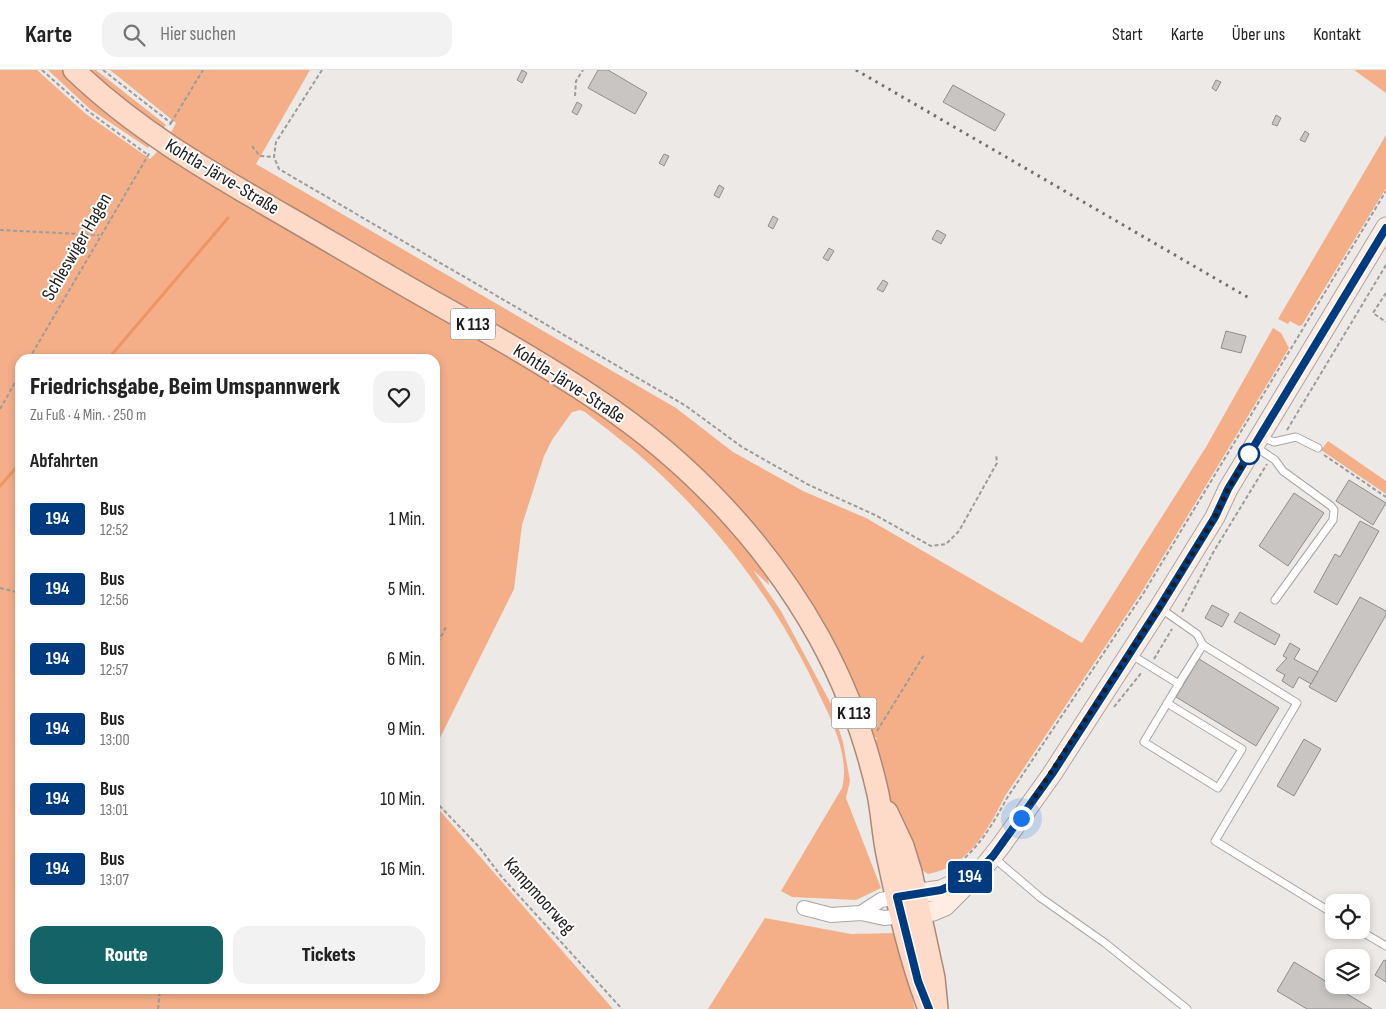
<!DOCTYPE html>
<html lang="de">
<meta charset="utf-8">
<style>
:root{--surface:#fff;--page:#f2f2f2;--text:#222;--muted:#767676;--line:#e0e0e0;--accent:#146467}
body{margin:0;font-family:"Sofia Sans Condensed",sans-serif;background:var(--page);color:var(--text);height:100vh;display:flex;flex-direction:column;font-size:19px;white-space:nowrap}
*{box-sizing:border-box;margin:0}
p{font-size:16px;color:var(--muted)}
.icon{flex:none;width:28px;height:28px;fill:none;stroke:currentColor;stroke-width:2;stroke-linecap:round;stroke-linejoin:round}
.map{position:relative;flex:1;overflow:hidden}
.side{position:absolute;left:15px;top:284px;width:425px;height:640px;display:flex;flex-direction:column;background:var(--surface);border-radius:15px;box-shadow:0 2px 8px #0003}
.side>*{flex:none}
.badge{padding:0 10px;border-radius:4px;font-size:18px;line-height:32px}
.buttons{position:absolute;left:1325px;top:824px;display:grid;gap:10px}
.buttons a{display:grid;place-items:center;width:45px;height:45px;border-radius:10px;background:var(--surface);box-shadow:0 2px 8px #0003;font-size:25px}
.you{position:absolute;width:25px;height:25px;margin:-12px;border:4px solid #fff;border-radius:50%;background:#1a73e8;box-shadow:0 0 0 8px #1a73e833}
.map>.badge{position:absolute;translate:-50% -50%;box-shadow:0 0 0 2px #fff}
h2{padding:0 15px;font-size:19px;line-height:45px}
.round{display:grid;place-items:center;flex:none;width:52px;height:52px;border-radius:15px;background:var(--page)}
.headline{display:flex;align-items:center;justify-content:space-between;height:85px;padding:0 15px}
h1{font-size:24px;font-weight:800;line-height:38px}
.cta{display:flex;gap:10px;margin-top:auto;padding:10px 15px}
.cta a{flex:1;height:58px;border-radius:15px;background:var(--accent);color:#fff;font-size:20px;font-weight:800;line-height:58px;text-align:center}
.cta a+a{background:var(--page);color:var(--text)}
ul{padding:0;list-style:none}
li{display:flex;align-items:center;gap:15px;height:70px;padding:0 15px}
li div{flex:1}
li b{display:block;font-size:19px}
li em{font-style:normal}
li .badge{min-width:55px;font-weight:700;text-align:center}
header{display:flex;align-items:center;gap:30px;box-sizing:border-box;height:70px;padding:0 25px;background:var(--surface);border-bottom:1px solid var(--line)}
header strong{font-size:24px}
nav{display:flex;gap:28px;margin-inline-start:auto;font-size:18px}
.search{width:350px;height:45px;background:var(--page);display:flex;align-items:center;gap:12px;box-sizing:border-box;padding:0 18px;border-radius:15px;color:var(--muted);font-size:19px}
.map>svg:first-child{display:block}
.green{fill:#f4af89}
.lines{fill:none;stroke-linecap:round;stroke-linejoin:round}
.stream{stroke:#ee9563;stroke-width:3}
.building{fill:#c8c5c3;stroke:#908d8b}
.lane-casing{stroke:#aaa6a5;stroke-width:9}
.street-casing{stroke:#aaa6a5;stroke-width:16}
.secondary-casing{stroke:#aaa6a5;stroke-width:21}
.primary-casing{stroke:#af8873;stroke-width:24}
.path{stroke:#9e9b9a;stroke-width:2;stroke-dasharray:4 2.5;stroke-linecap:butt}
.lane{stroke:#fff;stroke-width:7}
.street{stroke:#fff;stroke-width:14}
.secondary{stroke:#ffede3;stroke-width:19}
.primary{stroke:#fedac8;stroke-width:21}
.rail{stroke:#72706f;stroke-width:3;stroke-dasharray:2.5 5;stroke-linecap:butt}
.line-casing{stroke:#fff;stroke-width:11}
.line{stroke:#003b80;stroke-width:8}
.walk{stroke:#1d1b1b;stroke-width:5;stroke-dasharray:0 9}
.stop-dot{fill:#fff;stroke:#003b80;stroke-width:2.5}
.labels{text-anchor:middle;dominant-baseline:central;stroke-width:4;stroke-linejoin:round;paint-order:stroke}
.shield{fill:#fff;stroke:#615f5f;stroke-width:1}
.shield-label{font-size:18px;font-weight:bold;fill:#1d1b1b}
.street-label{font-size:19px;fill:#1d1b1b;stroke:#fff}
</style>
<header>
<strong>Karte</strong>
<div class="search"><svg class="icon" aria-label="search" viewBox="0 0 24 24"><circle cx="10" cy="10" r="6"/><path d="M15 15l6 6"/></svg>Hier suchen</div>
<nav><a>Start</a><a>Karte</a><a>Über uns</a><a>Kontakt</a></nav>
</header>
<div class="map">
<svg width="1386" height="939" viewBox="0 0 1386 939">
<rect width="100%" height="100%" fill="#ece9e7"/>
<g class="green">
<path d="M0,0h37l49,44 64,45 9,-9 342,198 126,81 90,83 50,62 2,11 -16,-15 28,41 50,93 12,38 7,39 -4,17 35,90 -25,12 -64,-3 -11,-6 61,-103c8,-31 -10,-67 -23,-94 -39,-85 -93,-158 -161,-222 -23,-22 -49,-41 -73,-60l-5,-2 -8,2 -20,28 -8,16 -22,69 -8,64 -79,159v-389h-415v630h415v-184l178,204h-613z"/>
<path d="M48,0h14l21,20 67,54 -2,4 -58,-39z"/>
<path d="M85,0h11l70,55 -3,4 -5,1z"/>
<path d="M110,0h200l-54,94 420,244 57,44 70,39 63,27 216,125 124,-196 67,-119 8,5 8,15 -148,245 -136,203c-17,34 -37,71 -77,78l-9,-6 -23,-53 -23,-67 4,-10 -10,-6 -9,-22 -159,-237 -457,-290 -72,-49 6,-11z"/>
<path d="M1354,0h32v23z"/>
<path d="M1386,65v53l-84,137 -3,1 -9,-5 -2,3 -10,-5z"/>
<path d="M1328,371l58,40v13l-65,-44z"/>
<path d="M765,848l86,16 46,-1 18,76h-207z"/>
</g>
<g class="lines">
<g class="stream">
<path d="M108,289l120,-141"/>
<path d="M0,416l20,-23"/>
</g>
</g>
<g class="building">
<path d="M522,0l5,3 -5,10 -5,-3z"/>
<path d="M598,0h10l39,23 -12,21 -47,-26z"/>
<path d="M1216,10l5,2 -5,9 -4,-3z"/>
<path d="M953,15l52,29 -10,17 -52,-29z"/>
<path d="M577,32l5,3 -5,10 -5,-3z"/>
<path d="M1276,45l5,3 -4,8 -5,-2z"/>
<path d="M1305,61l4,3 -4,8 -5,-2z"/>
<path d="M664,84l5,2 -5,10 -5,-3z"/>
<path d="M719,115l5,3 -5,10 -5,-3z"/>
<path d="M773,146l5,3 -5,10 -5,-3z"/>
<path d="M937,160l9,5 -5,9 -9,-5z"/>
<path d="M829,178l5,3 -6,10 -5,-3z"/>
<path d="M883,210l5,3 -5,9 -6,-3z"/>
<path d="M1226,261l20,5 -5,17 -20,-5z"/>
<path d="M1349,410l37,23 -13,22 -37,-24z"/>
<path d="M1294,423l30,20 -36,53 -29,-20z"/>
<path d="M1360,451l19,10 -42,74 -23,-13 21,-38 5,3z"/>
<path d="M1360,527l26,14v4l-50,87 -27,-15z"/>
<path d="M1212,535l17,9 -7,13 -17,-9z"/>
<path d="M1240,542l40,23 -5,10 -41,-23z"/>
<path d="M1290,573l10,6 -6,10 24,13 -7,12 -12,-7 -6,11 -11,-7 3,-6 -9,-5 11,-12 -4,-2z"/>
<path d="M1199,589l80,49 -23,38 -80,-49z"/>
<path d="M1304,669l17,10 -27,47 -17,-10z"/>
<path d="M1384,890l2,1v21l-11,-7z"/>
<path d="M1294,892l78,47h-65l-30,-18z"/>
</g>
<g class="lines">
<defs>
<g id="lane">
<path d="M1260,366l14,6 22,-5 22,11"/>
<path d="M1254,376l21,14 8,11 48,35 3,4 -1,10 -58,80"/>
<path d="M1160,538l37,26 6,11 -22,35c-12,21 -25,41 -37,62l74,46 24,-39 -75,-46"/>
<path d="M1203,575l94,58 -82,138 119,73"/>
<path d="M1130,584l49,30"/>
<path d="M993,787l48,41 64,45 82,66"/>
<path d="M1359,860l27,16"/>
</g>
<g id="street">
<path d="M804,838l27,7 30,-2 23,5 18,-2"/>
<path d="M861,843l20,-13 16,-3"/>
</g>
<g id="secondary">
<path d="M900,826l41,-6 24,-11"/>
<path d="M906,845l27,-4 12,-5 39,-39 16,-20 52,-73 107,-166 56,-91 13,-28 158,-262"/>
</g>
<g id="primary">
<path d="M74,0c62,60 136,102 210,145 52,30 104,61 157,91 52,29 105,59 155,93 91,60 170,143 223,238 27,49 47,103 59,157 4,20 5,40 9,60 11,52 23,106 42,155"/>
<path d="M887,742l16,34 8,26 23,106 3,31"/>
</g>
</defs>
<use href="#lane" class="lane-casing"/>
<use href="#street" class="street-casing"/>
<use href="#secondary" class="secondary-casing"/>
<use href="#primary" class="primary-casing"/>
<g class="path">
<path d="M42,0l46,41 60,44"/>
<path d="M103,0l68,53 -2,3"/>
<path d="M322,0l-46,72 -2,15 5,12 407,237 56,41 67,38 66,30 56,31 15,-2 13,-13 38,-68 -1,-9"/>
<path d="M575,26l1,-15 7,-11"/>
<path d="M171,53l32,-53"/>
<path d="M252,76l8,10 14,1"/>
<path d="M0,160l99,5"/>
<path d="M1386,223l-13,20 13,9"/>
<path d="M29,289l121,-207"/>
<path d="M0,339l20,-35"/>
<path d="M1287,360l99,-165"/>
<path d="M1324,385l62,42"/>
<path d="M0,518l20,5"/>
<path d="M1182,542l32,-61 53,-87"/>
<path d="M435,578l11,-21"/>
<path d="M1154,589l18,-30"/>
<path d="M1114,637l28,-35"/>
<path d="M877,661l47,-76"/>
<path d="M435,731l45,47 21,28 121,133"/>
<path d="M955,796c24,-18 38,-42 52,-68l136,-204 243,-403"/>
<path d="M158,939l2,-20"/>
</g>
<use href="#lane" class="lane"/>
<use href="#street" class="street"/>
<use href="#secondary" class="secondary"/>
<use href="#primary" class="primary"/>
<path class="rail" d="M856,0l393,228"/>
</g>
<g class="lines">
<defs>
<path id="line" d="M929,939l-11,-28 -21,-84 44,-7 34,-15 18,-19 59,-82 107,-166 56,-91 13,-28 158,-261"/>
</defs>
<use href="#line" class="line-casing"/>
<use href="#line" class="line"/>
<path class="walk" d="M1021,748l138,-210 56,-91 13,-28 21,-35"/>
</g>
<circle class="stop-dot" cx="1249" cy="384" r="10"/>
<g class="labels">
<g class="shield">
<rect x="450.5" y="238.5" width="45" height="31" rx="4"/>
<rect x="831.5" y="627.5" width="45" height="31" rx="4"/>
</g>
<g class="shield-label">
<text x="473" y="254">K 113</text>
<text x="854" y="643">K 113</text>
</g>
<g class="street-label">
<text transform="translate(222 107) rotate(31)">Kohtla-Järve-Straße</text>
<text transform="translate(77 177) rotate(-60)">Schleswiger Hagen</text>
<text transform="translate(569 314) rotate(33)">Kohtla-Järve-Straße</text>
<text transform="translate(539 826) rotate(48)">Kampmoorweg</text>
</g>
</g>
</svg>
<div class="buttons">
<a><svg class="icon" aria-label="locate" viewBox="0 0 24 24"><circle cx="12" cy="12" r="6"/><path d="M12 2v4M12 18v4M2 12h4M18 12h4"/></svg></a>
<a><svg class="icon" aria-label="layers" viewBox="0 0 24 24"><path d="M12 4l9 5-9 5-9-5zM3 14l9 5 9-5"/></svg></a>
</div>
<div class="you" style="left:1021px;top:748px"></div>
<b class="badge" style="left:970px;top:807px;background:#003b80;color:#fff">194</b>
<section class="side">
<div class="headline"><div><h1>Friedrichsgabe, Beim Umspannwerk</h1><p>Zu Fuß · 4 Min. · 250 m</p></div><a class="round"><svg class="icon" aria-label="heart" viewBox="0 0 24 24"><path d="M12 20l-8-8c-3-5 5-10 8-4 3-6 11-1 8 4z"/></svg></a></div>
<h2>Abfahrten</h2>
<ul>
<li><span class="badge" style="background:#003b80;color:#fff">194</span><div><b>Bus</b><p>12:52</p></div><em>1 Min.</em></li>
<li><span class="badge" style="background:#003b80;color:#fff">194</span><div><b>Bus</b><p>12:56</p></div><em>5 Min.</em></li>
<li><span class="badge" style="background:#003b80;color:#fff">194</span><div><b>Bus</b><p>12:57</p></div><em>6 Min.</em></li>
<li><span class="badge" style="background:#003b80;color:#fff">194</span><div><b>Bus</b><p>13:00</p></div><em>9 Min.</em></li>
<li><span class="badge" style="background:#003b80;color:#fff">194</span><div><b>Bus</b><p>13:01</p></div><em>10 Min.</em></li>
<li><span class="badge" style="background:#003b80;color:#fff">194</span><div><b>Bus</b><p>13:07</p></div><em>16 Min.</em></li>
</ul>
<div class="cta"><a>Route</a><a>Tickets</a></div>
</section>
</div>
